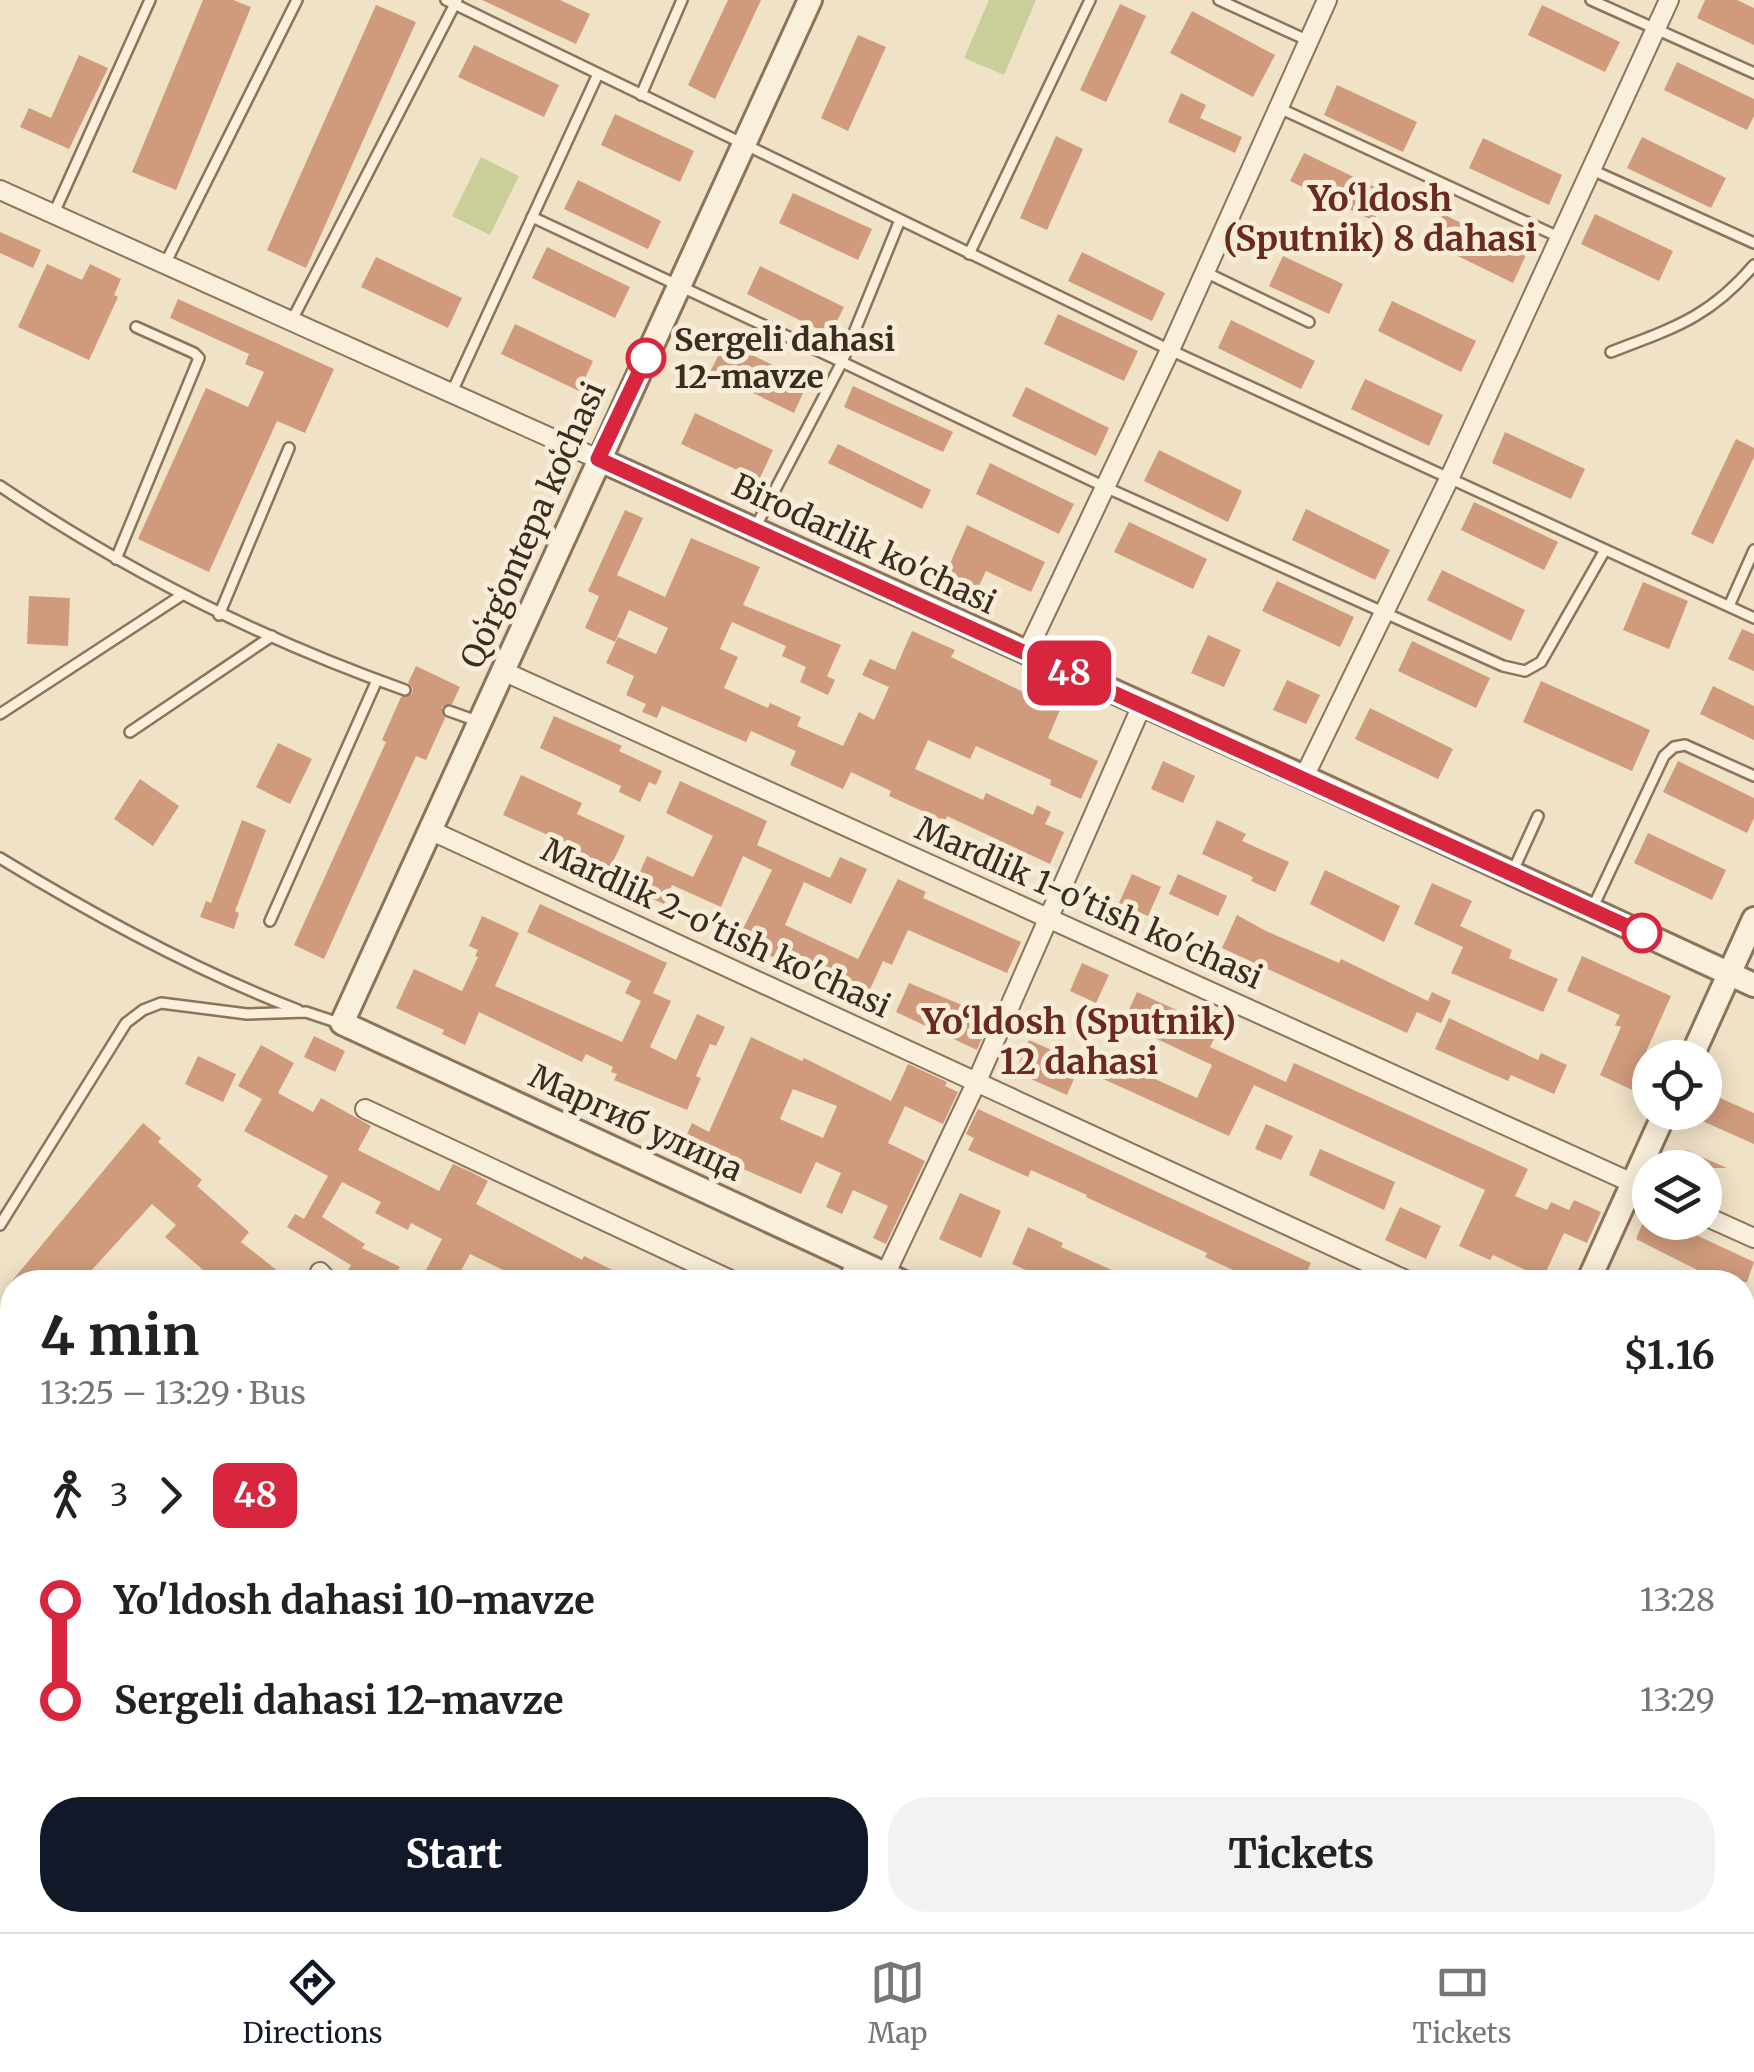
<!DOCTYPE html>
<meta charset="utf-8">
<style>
:root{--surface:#fff;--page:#f2f2f2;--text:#222;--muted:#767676;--line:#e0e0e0;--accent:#111827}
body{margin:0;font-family:Merriweather,serif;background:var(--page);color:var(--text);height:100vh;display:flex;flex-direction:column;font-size:38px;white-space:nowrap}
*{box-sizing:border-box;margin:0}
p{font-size:32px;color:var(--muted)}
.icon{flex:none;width:55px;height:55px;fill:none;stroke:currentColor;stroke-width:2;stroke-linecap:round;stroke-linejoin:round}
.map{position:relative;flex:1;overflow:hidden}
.details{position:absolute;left:0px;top:1270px;width:1755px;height:662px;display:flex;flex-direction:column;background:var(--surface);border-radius:40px 40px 0 0;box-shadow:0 5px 25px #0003}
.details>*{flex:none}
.badge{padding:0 20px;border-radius:15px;font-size:35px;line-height:65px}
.fabs{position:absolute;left:1632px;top:1040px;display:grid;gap:20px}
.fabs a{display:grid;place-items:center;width:90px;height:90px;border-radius:50%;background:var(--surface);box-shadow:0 5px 25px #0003;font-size:50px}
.map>.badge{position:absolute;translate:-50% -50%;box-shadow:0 0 0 5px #fff}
.legs{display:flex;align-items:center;gap:15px;height:110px;padding:0 40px;font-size:32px}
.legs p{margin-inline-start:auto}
.headline{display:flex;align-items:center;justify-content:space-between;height:170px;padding:0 40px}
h1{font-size:55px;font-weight:700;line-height:75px}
.primary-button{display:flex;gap:20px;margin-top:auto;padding:20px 40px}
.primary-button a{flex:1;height:115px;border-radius:40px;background:var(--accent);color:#fff;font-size:40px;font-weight:700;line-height:115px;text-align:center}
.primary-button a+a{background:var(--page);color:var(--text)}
ul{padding:0 40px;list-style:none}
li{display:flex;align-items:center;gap:35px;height:100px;font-size:38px}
li i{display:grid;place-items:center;width:15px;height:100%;margin:0 12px;background:currentColor}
li i::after{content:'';width:25px;height:25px;margin:-12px;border:8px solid;border-radius:50%;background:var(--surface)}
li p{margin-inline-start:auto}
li:first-child i{background:linear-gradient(#0000 50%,currentColor 0)}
li:last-child i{background:linear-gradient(currentColor 50%,#0000 0)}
.dock{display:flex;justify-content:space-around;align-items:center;height:140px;border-top:2px solid var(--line);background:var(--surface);font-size:28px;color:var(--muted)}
.dock a{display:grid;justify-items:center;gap:5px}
.dock .active{color:var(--accent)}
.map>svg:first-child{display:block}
.farmland{fill:#e6dcb4}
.green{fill:#cacf9a}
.building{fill:#cf9b7c;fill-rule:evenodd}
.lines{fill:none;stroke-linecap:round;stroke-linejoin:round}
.service-casing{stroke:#8c745b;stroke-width:14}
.minor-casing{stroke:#8c745b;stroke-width:22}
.tertiary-casing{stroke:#8c745b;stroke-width:28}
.service{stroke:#faefdb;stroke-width:9}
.minor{stroke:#faefdb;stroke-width:18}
.tertiary{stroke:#faefdb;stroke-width:22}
.line-1-casing{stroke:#fff;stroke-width:22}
.line-1{stroke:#d7263d;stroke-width:15}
.stop-1-dot{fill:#fff;stroke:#d7263d;stroke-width:5}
.labels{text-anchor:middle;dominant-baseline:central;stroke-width:10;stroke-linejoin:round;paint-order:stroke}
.stop-label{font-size:32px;font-weight:bold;fill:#3c2c1f;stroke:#f7ecd7;text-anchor:start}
.street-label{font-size:32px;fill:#3c2c1f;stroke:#f7ecd7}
.neighbourhood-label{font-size:35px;font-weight:bold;fill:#6a2b1e;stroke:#f7ecd7}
</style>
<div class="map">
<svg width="1754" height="1932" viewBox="0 0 1754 1932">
<rect width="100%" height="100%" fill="#f0e2c7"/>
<path class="farmland" d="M1185,1920h318l-6,12h-323z"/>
<g class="green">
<path d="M989,0h47l-32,75 -40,-17z"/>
<path d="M481,157l38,19 -29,59 -38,-19z"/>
<path d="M1742,1727l12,5v151l-11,-5z"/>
</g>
<g class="building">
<path d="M203,0h30l18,7 -75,183 -44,-18z"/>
<path d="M482,0h78l30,14 -14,30z"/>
<path d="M728,0h33l-46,99 -27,-14z"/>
<path d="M1705,0h32l17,8v37l-57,-27z"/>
<path d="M1120,4l26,12 -40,86 -26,-12z"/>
<path d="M376,5l40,17 -110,246 -39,-18z"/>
<path d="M1542,5l78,37 -15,30 -77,-37z"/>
<path d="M1192,11l83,44 -22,42 -83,-44z"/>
<path d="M858,35l28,12 -38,84 -27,-13z"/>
<path d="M474,45l85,40 -15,32 -86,-40z"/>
<path d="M79,55l29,13 -39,81 -49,-22 9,-19 22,10z"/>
<path d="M1677,62l77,37v17l-7,14 -83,-40z"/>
<path d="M1337,85l80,37 -14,30 -79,-37z"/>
<path d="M1181,93l25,12 -6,13 42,19 -7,16 -67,-31z"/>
<path d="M615,114l79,37 -14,31 -79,-37z"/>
<path d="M1056,136l27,13 -36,81 -27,-12z"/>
<path d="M1642,137l84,41 -15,30 -84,-40z"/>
<path d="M1483,138l79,37 -13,30 -80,-37z"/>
<path d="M1304,153l83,40 -13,28 -84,-40z"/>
<path d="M578,180l83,41 -13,28 -84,-40z"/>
<path d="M793,193l79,36 -14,31 -79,-37z"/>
<path d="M1443,214l83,41 -13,28 -84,-41z"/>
<path d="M1595,214l78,37 -14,30 -78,-37z"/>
<path d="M0,232l41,18 -8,18 -33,-15z"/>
<path d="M547,247l83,40 -15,31 -83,-40z"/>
<path d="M1082,252l83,41 -13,28 -84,-40z"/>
<path d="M1283,256l60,28 -14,30 -60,-28z"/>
<path d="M376,257l86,41 -14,30 -87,-41z"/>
<path d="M47,264l35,16 8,-16 31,15 -7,16 4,2 -29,63 -71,-33z"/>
<path d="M760,266l84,41 -14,28 -83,-41z"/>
<path d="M178,299l156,70 -29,64 -28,-12 -68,151 -71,-33 68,-151 42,19 16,-35 -19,-8 4,-10 -79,-36z"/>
<path d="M1392,301l84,40 -15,31 -83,-41z"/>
<path d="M1058,314l80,37 -14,30 -80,-37z"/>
<path d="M1231,320l84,41 -14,28 -83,-41z"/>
<path d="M515,324l78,37 -14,30 -78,-37z"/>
<path d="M725,342l83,40 -14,31 -84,-41z"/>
<path d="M1365,379l78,36 -14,31 -78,-37z"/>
<path d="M853,386l100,46 -10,20 -99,-45z"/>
<path d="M1026,387l83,41 -13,28 -84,-40z"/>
<path d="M695,413l78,37 -14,30 -78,-36z"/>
<path d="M1505,432l80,37 -14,30 -79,-36z"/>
<path d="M1736,439l18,9v9l-41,87 -22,-10z"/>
<path d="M838,444l93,46 -9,19 -94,-46z"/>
<path d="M1159,450l83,41 -14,31 -84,-41z"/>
<path d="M990,463l84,41 -15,30 -83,-40z"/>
<path d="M1474,502l84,40 -14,28 -83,-40z"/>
<path d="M1306,509l84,41 -15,30 -83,-40z"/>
<path d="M625,510l18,8 -26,57 48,22 26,-59 69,29 -17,38 98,40 -14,31 8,4 -7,15 -28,-13 6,-15 -24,-11 4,-10 -54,-24 -12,27 18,8 -14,31 44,20 2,-5 31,14 -4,9 46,20 16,-34 15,8 15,-33 -27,-12 8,-16 25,11 17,-39 43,19 -4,7 109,53 -12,28 50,23 -17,38 -31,-14 1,-5 -75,-34 -6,13 -42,-19 -13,29 68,31 3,-7 47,22 4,-10 14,7 -6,12 19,8 -14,32 -103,-48 -2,5 -56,-25 2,-5 -40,-19 -8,17 -53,-24 6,-14 -45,-20 -5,11 -84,-36 -5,12 -15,-6 4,-8 -20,-9 8,-19 -28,-13 12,-26 38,17 12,-26 -39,-18 -14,32 -30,-14 14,-32 -11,-5z"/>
<path d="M1129,522l78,37 -14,30 -79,-37z"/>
<path d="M967,525l78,37 -14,30 -45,-21 -11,23 -32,-15z"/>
<path d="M1442,570l83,40 -14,31 -84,-41z"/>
<path d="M1277,581l77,36 -14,30 -78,-36z"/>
<path d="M1643,582l45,19 -19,48 -46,-19z"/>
<path d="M29,596l41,2 -2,48 -41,-2z"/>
<path d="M1742,629l12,5v37l-26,-12z"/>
<path d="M1208,635l33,15 -17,37 -33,-14z"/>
<path d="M1412,641l78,37 -14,30 -78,-37z"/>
<path d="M416,666l44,21 -8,17 -10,3 3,11 -19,42 -10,-4 -92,203 -30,-14 92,-203 -4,-2 19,-43 11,-3 1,-6 -5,-5z"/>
<path d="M1287,680l33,15 -14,29 -33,-14z"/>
<path d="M1541,681l109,49 -18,41 -109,-49z"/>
<path d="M1713,686l41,20v34l-54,-26z"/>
<path d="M1370,708l83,41 -15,30 -83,-40z"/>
<path d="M554,716l68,30 -3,5 43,20 -6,14 -7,-3 -9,20 -21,-10 2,-6 -81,-38z"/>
<path d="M278,743l34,16 -22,45 -34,-17z"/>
<path d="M1163,761l32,15 -12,27 -32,-14z"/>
<path d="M1678,761l76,37v20l-7,15 -84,-41z"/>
<path d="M521,775l61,28 -5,11 48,22 -20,43 -37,-17 7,-15 -72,-32z"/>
<path d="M140,779l39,27 -26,40 -39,-27z"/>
<path d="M680,781l87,40 -10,24 73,33 10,-21 27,12 -16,35 -47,-22 -19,43 73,34 40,-80 28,13 -3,6 98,44 -14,31 -99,-43 -16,35 -9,-4 -17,37 -129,-57 35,-71 -29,-14 -22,51 -49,-22 -8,19 -32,-14 15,-34 46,21 20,-41 -47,-23z"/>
<path d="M242,820l24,10 -31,81 4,2 -5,16 -34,-12 6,-16 5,2z"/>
<path d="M1217,820l29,14 -4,7 47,21 -14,30 -24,-11 2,-4 -51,-23z"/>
<path d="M1648,833l78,37 -14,30 -78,-37z"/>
<path d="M1325,870l75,36 -16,36 -74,-38z"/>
<path d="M1132,874l29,13 -13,29 -29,-13z"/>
<path d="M1178,874l49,22 -9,20 -49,-22z"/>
<path d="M1432,883l40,18 -12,25 52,24 -3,8 49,21 -15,33 -92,-39 12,-26 -49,-23z"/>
<path d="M540,904l127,59 -14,30 18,8 -21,46 26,13 21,-46 28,13 -9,19 -6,-2 -14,32 5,2 -14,32 -73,-30 3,-6 -6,-2 2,-5 -27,-13 -4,8 -103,-50 -14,33 -23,-11 2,-4 -48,-22 18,-39 48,22 16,-34 -3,-1 3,-6 -9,-4 13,-30 37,17 -24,53 127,56 19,-41 -16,-8 6,-12 -104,-49z"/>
<path d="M1237,915l29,16 73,32 2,-4 87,42 4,-9 19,9 -10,22 -24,-11 -10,21 -185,-85z"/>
<path d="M1582,956l89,40 -26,58 5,2v18l-9,20 -41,-19 21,-48 -6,-2 5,-10 -53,-24z"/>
<path d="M1082,963l27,12 -13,28 -26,-12z"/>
<path d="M909,983l82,34 -14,33 -81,-38z"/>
<path d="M1137,992l82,37 -9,18 76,35 8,-19 234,106 -13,27 32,14 4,-8 18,8 5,-10 27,12 -14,31 -23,-10 -21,45 -50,-23 -3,5 -31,-14 26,-56 -158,-72 -73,-33 -25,51 -128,-58 11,-25 26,11 -3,6 62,28 15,-33 -89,-42z"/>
<path d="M1449,1018l89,42 3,-7 26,12 -13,29 -43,-19 -3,6 -73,-32z"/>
<path d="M314,1036l31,15 -10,21 -31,-15z"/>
<path d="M751,1037l51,24 2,-3 87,43 17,-37 39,18 -2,4 13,6 -15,32 -38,-18 -17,37 37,18 -39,83 -13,-6 15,-32 -35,-16 -11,24 -16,-7 15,-34 -25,-11 -15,32 -118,-51 9,-20 17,9zM793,1089l44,17 -14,32 -43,-19z"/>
<path d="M1029,1040l52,23 -14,32 -52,-23z"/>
<path d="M261,1045l33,18 -16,30 35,19 8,-14 50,28 -13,24 81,41 14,-27 18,8 17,9 -12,23 106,56 2,-4 53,26h-109l-58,-28 -15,28h-14l-17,-8 18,-35 -31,-16 -3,7 -33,-17 6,-11 -39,-20 -20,35 43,27 -3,4 38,19 -8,15h-51l10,-17 -64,-38 8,-13 9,5 24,-43 -84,-45 18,-32 -24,-13z"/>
<path d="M198,1056l38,18 -13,28 -38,-18z"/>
<path d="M1711,1094l43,19v31l-54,-24z"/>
<path d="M978,1109l333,154 -4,8 25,11h-73l-54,-25 2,-4 -121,-56 1,-2 -56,-25 -3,7 -60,-27 6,-12 -8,-4z"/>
<path d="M143,1123l18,15 -3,4 44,38 -5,6 52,46 -8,10 51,40h-75l-52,-45 11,-12 -24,-21 -63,69 10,9h-88z"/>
<path d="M1266,1124l27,12 -12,24 -26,-11z"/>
<path d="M1320,1149l75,33 -11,28 -75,-35z"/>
<path d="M1686,1150l41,18h-49z"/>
<path d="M960,1193l41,18 -20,47 -42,-19z"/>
<path d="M1400,1207l41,19 -15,33 -41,-19z"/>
<path d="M1643,1222h25l86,40 -7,20h-26l-85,-43z"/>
<path d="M1028,1227l35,16 -2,4 77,35h-84l-42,-18z"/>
</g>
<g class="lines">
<defs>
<g id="service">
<path d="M446,0l724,350 584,268"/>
<path d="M1219,0l90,41"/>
<path d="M1591,0l163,73"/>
<path d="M641,95l41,-95"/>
<path d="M1279,108l282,130"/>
<path d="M1592,170l162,73"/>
<path d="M54,213l96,-213"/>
<path d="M532,217l310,145 58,-142"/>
<path d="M969,254l121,-254"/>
<path d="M164,266l133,-266"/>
<path d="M1205,272l104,50"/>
<path d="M291,322l166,-322"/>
<path d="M1611,352c62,-24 98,-34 143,-87"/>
<path d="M451,394l147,-320"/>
<path d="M0,486c126,85 261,153 405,204"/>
<path d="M755,528l87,-166 263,125 398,179 22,5 16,-9 64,-112"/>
<path d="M116,559l83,-201 -5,-5 -58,-26"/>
<path d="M1729,606l25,-56"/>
<path d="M219,615l70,-167"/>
<path d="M449,711l28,10"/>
<path d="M0,714l182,-119"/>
<path d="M130,732l142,-96"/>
<path d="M0,858c95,58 194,112 298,152"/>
<path d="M1513,871l25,-55"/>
<path d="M1593,907l71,-151 10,-9 11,-2 69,31"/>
<path d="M270,921l107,-241"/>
<path d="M0,1225l126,-202 17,-13 18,-7 86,11 59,-2 33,11"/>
<path d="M0,1607l12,2"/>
<path d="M1742,1892l12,5"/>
<path d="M530,1920l56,12"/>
<path d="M638,1920l7,12"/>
<path d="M185,1922l61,10"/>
<path d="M622,1932l8,-12"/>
</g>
<g id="minor">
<path d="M0,190l598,269"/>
<path d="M1026,654l144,-304 157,-350"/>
<path d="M503,671l1147,520"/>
<path d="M1304,777l145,-298 220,-479"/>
<path d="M432,831l978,451"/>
<path d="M365,1109l370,173"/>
<path d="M1705,1216l49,22"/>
<path d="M320,1272l9,10"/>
<path d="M885,1275l92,-194 165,-376"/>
<path d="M846,1282l12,-20"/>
<path d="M1742,1432l12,5"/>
<path d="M0,1736l12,2"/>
<path d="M901,1920l10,12"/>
<path d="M1044,1932l11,-12"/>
</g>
<g id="tertiary">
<path d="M810,0l-468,1023 560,259"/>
<path d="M598,459l706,318 450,208"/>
<path d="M1691,1058l63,-139"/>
<path d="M1588,1282l77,-170"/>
<path d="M1742,1668l12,5"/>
</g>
</defs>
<use href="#service" class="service-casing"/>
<use href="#minor" class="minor-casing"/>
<use href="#tertiary" class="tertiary-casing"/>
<use href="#service" class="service"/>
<use href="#minor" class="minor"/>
<use href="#tertiary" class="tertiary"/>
</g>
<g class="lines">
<defs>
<path id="line-1" d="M646,358l-48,101 1044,474"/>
</defs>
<use href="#line-1" class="line-1-casing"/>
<use href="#line-1" class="line-1"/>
</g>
<g class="stop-1-dot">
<circle cx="646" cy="358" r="18"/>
<circle cx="1642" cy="933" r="18"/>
</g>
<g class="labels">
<g class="stop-label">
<text x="674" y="340">Sergeli dahasi<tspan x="674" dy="37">12-mavze</tspan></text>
</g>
<g class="street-label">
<text transform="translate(533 525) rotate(-66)">Qoʻrgʻontepa koʻchasi</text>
<text transform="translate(864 544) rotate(25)">Birodarlik ko'chasi</text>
<text transform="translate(1089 903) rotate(24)">Mardlik 1-o'tish ko'chasi</text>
<text transform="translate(716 928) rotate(25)">Mardlik 2-o'tish ko'chasi</text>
<text transform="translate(636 1123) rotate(25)">Маргиб улица</text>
</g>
<g class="neighbourhood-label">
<text x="1380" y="199">Yo‘ldosh<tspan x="1380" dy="40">(Sputnik) 8 dahasi</tspan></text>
<text x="1079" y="1022">Yo‘ldosh (Sputnik)<tspan x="1079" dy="40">12 dahasi</tspan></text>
</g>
</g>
</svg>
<div class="fabs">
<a><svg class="icon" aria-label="locate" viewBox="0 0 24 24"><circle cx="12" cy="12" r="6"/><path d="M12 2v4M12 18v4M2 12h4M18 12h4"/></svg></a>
<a><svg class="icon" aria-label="layers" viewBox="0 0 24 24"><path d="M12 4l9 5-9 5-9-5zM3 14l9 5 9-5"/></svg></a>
</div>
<b class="badge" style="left:1069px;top:673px;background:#d7263d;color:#fff">48</b>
<section class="details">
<div class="headline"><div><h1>4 min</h1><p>13:25 – 13:29 · Bus</p></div><b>$1.16</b></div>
<div class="legs"><svg class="icon" aria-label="walk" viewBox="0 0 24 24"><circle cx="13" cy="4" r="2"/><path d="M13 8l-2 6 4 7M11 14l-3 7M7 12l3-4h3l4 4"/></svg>3<svg class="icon" aria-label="forward" viewBox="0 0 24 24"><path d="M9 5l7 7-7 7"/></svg><b class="badge" style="background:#d7263d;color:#fff">48</b></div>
<ul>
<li><i style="color:#d7263d"></i><b>Yo'ldosh dahasi 10-mavze</b><p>13:28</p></li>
<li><i style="color:#d7263d"></i><b>Sergeli dahasi 12-mavze</b><p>13:29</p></li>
</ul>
<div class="primary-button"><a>Start</a><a>Tickets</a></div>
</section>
</div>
<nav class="dock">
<a class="active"><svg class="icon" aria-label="directions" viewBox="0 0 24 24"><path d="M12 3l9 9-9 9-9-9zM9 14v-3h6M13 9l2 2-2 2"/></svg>Directions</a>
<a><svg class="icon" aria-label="map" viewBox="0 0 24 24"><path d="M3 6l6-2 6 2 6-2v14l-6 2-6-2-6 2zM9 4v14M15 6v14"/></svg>Map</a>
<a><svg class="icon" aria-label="tickets" viewBox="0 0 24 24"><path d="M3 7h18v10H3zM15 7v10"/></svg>Tickets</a>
</nav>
